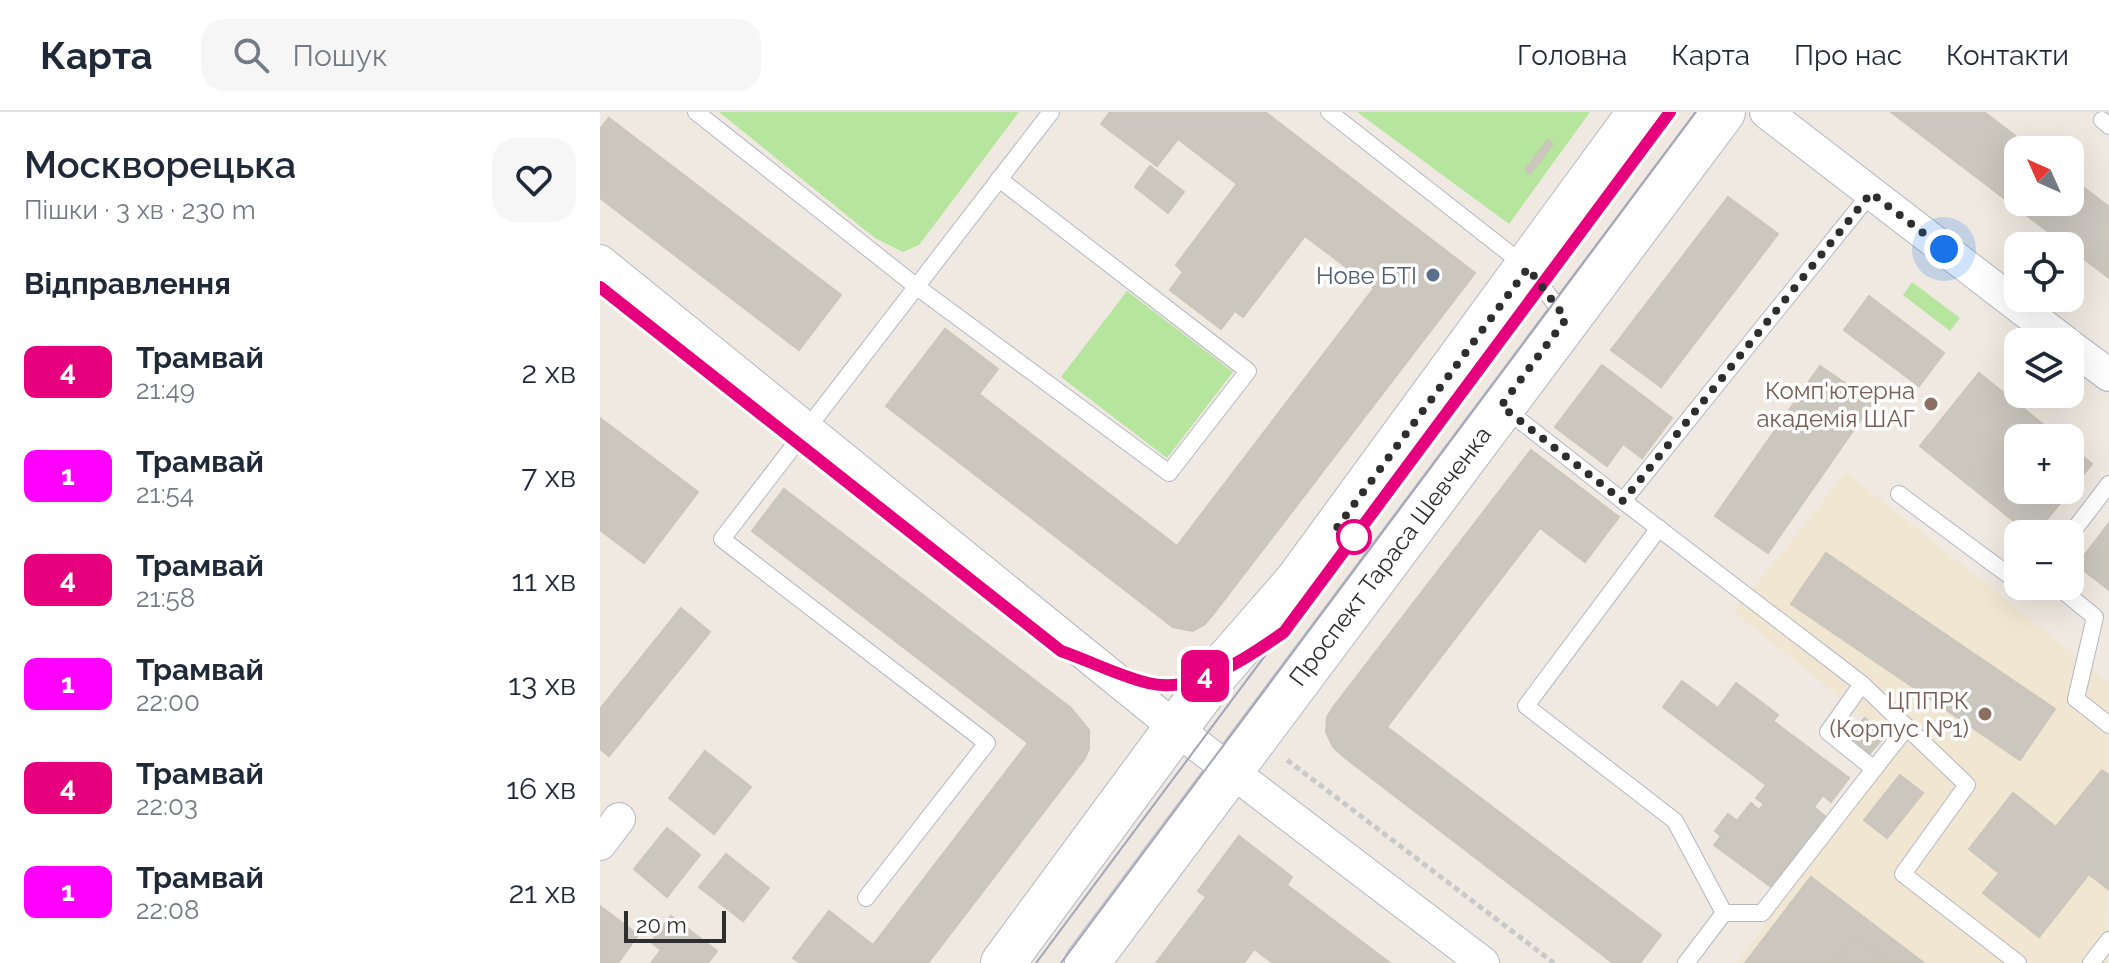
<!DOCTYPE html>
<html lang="uk">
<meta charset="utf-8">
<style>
:root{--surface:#fff;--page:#f6f6f7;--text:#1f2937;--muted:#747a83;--line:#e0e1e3}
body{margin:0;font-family:Raleway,sans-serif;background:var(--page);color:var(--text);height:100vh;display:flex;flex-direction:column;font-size:30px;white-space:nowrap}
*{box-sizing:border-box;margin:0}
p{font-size:26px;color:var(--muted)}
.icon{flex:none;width:44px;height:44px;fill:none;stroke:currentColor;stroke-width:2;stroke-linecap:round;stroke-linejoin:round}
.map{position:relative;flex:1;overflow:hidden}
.details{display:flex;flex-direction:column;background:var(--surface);width:600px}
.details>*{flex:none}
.badge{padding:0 16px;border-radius:12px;font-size:28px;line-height:52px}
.needle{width:52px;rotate:315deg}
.tools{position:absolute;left:1404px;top:24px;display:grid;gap:16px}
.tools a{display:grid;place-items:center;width:80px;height:80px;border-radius:16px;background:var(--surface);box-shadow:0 8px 32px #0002;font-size:40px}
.scale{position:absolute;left:24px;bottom:20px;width:102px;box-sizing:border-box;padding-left:8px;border:4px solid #2e2e2e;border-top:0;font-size:22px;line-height:28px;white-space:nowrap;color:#2e2e2e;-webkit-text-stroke:6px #fff;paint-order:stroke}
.you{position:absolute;width:40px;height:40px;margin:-20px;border:6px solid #fff;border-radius:50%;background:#1a73e8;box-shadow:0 0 0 12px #1a73e833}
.map>.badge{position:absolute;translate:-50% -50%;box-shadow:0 0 0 4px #fff}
h2{padding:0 24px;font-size:30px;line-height:72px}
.round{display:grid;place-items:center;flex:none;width:84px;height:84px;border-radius:24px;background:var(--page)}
.overview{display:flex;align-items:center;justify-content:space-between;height:136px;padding:0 24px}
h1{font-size:38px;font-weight:600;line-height:60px}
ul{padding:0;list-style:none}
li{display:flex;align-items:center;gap:24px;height:104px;padding:0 24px}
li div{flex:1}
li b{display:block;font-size:30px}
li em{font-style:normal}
li .badge{min-width:88px;font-weight:700;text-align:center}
header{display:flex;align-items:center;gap:48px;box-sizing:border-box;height:112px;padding:0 40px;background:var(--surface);border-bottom:2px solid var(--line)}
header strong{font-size:38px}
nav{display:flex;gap:44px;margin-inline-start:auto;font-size:28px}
.search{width:560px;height:72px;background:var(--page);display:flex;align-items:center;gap:20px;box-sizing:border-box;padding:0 28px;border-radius:24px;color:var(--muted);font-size:30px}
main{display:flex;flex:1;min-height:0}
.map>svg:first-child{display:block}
.education{fill:#f0e6d1}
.green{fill:#b6e59e}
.building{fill:#cbc7bf;stroke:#cbc5ba;stroke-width:2}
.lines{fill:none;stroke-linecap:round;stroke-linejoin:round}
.lane-casing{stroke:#b4b7c1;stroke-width:18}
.street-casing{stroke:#b4b7c1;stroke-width:34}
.secondary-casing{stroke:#b4b7c1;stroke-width:46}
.path{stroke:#c9c9c9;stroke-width:5;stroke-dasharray:6 4;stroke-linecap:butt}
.lane{stroke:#fff;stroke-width:16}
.street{stroke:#fff;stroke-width:32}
.secondary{stroke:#fff;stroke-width:44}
.tram{stroke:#a3a6b8;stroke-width:2}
.line-casing{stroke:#fff;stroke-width:18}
.line{stroke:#e6007e;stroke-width:12}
.walk{stroke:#2e2e2e;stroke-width:8;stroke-dasharray:0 14.4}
.service-dot{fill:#5c6f8a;stroke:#fff;stroke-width:3}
.education-dot{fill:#8d6e63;stroke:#fff;stroke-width:3}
.stop-dot{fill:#fff;stroke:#e6007e;stroke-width:4}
.labels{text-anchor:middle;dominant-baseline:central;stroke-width:7;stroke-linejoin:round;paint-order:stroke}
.service-label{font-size:24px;fill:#4e5e75;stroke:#fff;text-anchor:end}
.education-label{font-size:24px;fill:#785e54;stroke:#fff;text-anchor:end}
.street-label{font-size:24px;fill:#2e2e2e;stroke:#fff}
</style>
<header>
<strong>Карта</strong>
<div class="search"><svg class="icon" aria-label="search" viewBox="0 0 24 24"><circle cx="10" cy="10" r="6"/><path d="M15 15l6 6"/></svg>Пошук</div>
<nav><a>Головна</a><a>Карта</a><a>Про нас</a><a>Контакти</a></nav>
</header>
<main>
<section class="details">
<div class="overview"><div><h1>Москворецька</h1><p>Пішки · 3 хв · 230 m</p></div><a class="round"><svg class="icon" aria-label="heart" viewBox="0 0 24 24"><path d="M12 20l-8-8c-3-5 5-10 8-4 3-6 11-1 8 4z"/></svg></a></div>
<h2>Відправлення</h2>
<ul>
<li><span class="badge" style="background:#e6007e;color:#fff">4</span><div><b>Трамвай</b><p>21:49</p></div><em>2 хв</em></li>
<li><span class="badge" style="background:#f0f;color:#fff">1</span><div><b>Трамвай</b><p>21:54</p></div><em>7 хв</em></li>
<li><span class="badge" style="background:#e6007e;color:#fff">4</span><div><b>Трамвай</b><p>21:58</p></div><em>11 хв</em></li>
<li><span class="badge" style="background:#f0f;color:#fff">1</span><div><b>Трамвай</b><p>22:00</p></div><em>13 хв</em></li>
<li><span class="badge" style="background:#e6007e;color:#fff">4</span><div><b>Трамвай</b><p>22:03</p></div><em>16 хв</em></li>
<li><span class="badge" style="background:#f0f;color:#fff">1</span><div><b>Трамвай</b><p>22:08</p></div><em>21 хв</em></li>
</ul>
</section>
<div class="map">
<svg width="1509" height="851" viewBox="0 0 1509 851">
<rect width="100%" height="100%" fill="#efe9e1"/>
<path class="education" d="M1246,360l263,210 -2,281h-371l164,-217 -166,-134z"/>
<g class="green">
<path d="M119,0h300l-100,133 -16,7 -28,-14z"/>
<path d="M757,0h233l-81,112z"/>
<path d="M1312,170l48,36 -10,13 -47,-36z"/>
<path d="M527,179l106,81 -66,86 -106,-81z"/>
</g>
<g class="building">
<path d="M510,0h155l210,161 -260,339 -10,12 -12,7 -20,-4 -287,-221 59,-77 53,40 -19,25 198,152 197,-258 -69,-52 -62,81 -8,-6 -14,18 -51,-39 13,-18 -7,-7 61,-81 -59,-45 -21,27 -56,-42z"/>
<path d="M1291,0h93l50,38h-16v52h52v-25l39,30v71z"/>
<path d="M9,6l232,177 -42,55 -199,-152v-69z"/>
<path d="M948,28l5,4 -23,30 -5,-4z"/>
<path d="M550,54l34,26 -16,21 -33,-26z"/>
<path d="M1128,85l50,37 -117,153 -50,-37z"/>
<path d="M1269,184l75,57 -25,33 -75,-56z"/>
<path d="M1002,253l70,53 -30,40 -19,-14 -16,22 -52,-39z"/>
<path d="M1220,254l53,36 -105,151 -53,-37z"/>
<path d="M1379,261l81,65h-42v52h52v-44l22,18 -57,70h-5l-110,-88z"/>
<path d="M0,306l98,74 -54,71 -44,-33z"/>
<path d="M931,338l88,67 -34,45 -45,-34 -153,199 274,208 -21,28h-27l-269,-206 -11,-10 -7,-15 1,-15 7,-11z"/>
<path d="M184,377l287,219 18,22v19l-4,9 -157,205h-128l-7,-5 36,-47 44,34 155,-202 -276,-212z"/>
<path d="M1509,411v67l-32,-25z"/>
<path d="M1226,441l229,156 -35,51 -229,-156z"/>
<path d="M81,496l29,24 -101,124 -9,-7v-40z"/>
<path d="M1082,569l36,27 18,-25 42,32 -5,6 76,57 -18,24 -8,-7 -9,12 19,16 -55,69 -64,-47 7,-9 -6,-5 13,-17 9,7 14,-18 8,7 5,-6 -8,-6 10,-13 -103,-78z"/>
<path d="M1265,606l19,19 -15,17 -21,-20z"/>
<path d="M105,639l46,36 -37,47 -45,-36z"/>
<path d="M1502,658l7,5v115l-20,-16 -50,63 -56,-44 16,-20 -30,-24 44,-56 43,34z"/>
<path d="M1300,663l23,18 -36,45 -23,-18z"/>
<path d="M67,716l33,27 -33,42 -33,-28z"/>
<path d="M639,724l53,41 -5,8 103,78h-117l-19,-14 -10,14h-88l50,-66 -8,-6z"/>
<path d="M126,742l43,34 -26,33 -44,-34z"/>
<path d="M1211,765l113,86h-33l-37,-27 -20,27h-89z"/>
<path d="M0,794l38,29 -20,28h-18z"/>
<path d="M71,804l46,35 -9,12h-57l10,-13 -10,-8z"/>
<path d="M1254,824l37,27h-57z"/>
</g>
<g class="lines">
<defs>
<g id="lane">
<path d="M96,0l221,175 252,186 79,-102 -249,-192"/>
<path d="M729,0l199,156 37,49"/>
<path d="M1502,8l7,6"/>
<path d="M904,296l119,93 248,-308"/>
<path d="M1299,382l119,88"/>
<path d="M1023,389l239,183 105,101 -64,89 115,89"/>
<path d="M1059,416l-133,178 149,115 49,92 -38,50"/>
<path d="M1470,423l39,-51"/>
<path d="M1457,474l38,31 -19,82 33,26"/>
<path d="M1274,657l33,-42"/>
<path d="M266,786l121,-155 -265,-204 329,-427"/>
<path d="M1124,801h38l112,-144 -46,-37 34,-48"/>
<path d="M1491,851l18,-23"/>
</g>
<g id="street">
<path d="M1166,0l299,230"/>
<path d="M0,149l597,484 286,218"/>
<path d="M1470,234l39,29"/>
<path d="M0,732l19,-25"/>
</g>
<g id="secondary">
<path d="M403,851l213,-289 81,-93 343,-469"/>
<path d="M487,851l636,-851"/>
</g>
</defs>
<use href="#lane" class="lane-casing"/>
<use href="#street" class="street-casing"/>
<use href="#secondary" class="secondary-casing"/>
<path class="path" d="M687,648l267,203"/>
<use href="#lane" class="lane"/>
<use href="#street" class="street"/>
<use href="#secondary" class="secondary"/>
<g class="tram">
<path d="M0,175l461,364c29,10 60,28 89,33 40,7 87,-18 118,-40"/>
<path d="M436,851l634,-851"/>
<path d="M461,851l635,-851"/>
</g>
</g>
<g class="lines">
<defs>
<path id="line" d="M0,175l461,364c29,10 58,25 87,32 46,12 101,-26 136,-51l386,-520"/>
</defs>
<use href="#line" class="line-casing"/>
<use href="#line" class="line"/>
<path class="walk" d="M754,425l-21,-4 195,-265 38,51 -65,87 122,95 248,-308 73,56"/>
</g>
<circle class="service-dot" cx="833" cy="163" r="8"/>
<g class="education-dot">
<circle cx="1331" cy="292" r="8"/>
<circle cx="1385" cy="602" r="8"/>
</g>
<circle class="stop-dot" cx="754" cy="425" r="16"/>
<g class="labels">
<g class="service-label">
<text x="817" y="163">Нове БТІ</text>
</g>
<g class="education-label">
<text x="1315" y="278">Комп'ютерна<tspan x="1315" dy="28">академія ШАГ</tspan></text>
<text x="1369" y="588">ЦППРК<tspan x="1369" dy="28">(Корпус №1)</tspan></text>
</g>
<g class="street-label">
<text transform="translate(790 444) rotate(-53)">Проспект Тараса Шевченка</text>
</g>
</g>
</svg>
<div class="tools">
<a><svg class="needle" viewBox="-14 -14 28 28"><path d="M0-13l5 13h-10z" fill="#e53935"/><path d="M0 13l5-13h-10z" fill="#747a83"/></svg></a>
<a><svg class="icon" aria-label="locate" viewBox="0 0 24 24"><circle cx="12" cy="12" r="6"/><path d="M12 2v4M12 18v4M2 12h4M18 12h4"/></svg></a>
<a><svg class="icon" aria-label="layers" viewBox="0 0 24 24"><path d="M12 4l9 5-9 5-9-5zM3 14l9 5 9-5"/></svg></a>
<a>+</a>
<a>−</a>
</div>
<div class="scale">20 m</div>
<div class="you" style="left:1344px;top:137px"></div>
<b class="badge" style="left:605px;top:564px;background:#e6007e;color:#fff">4</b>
</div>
</main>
